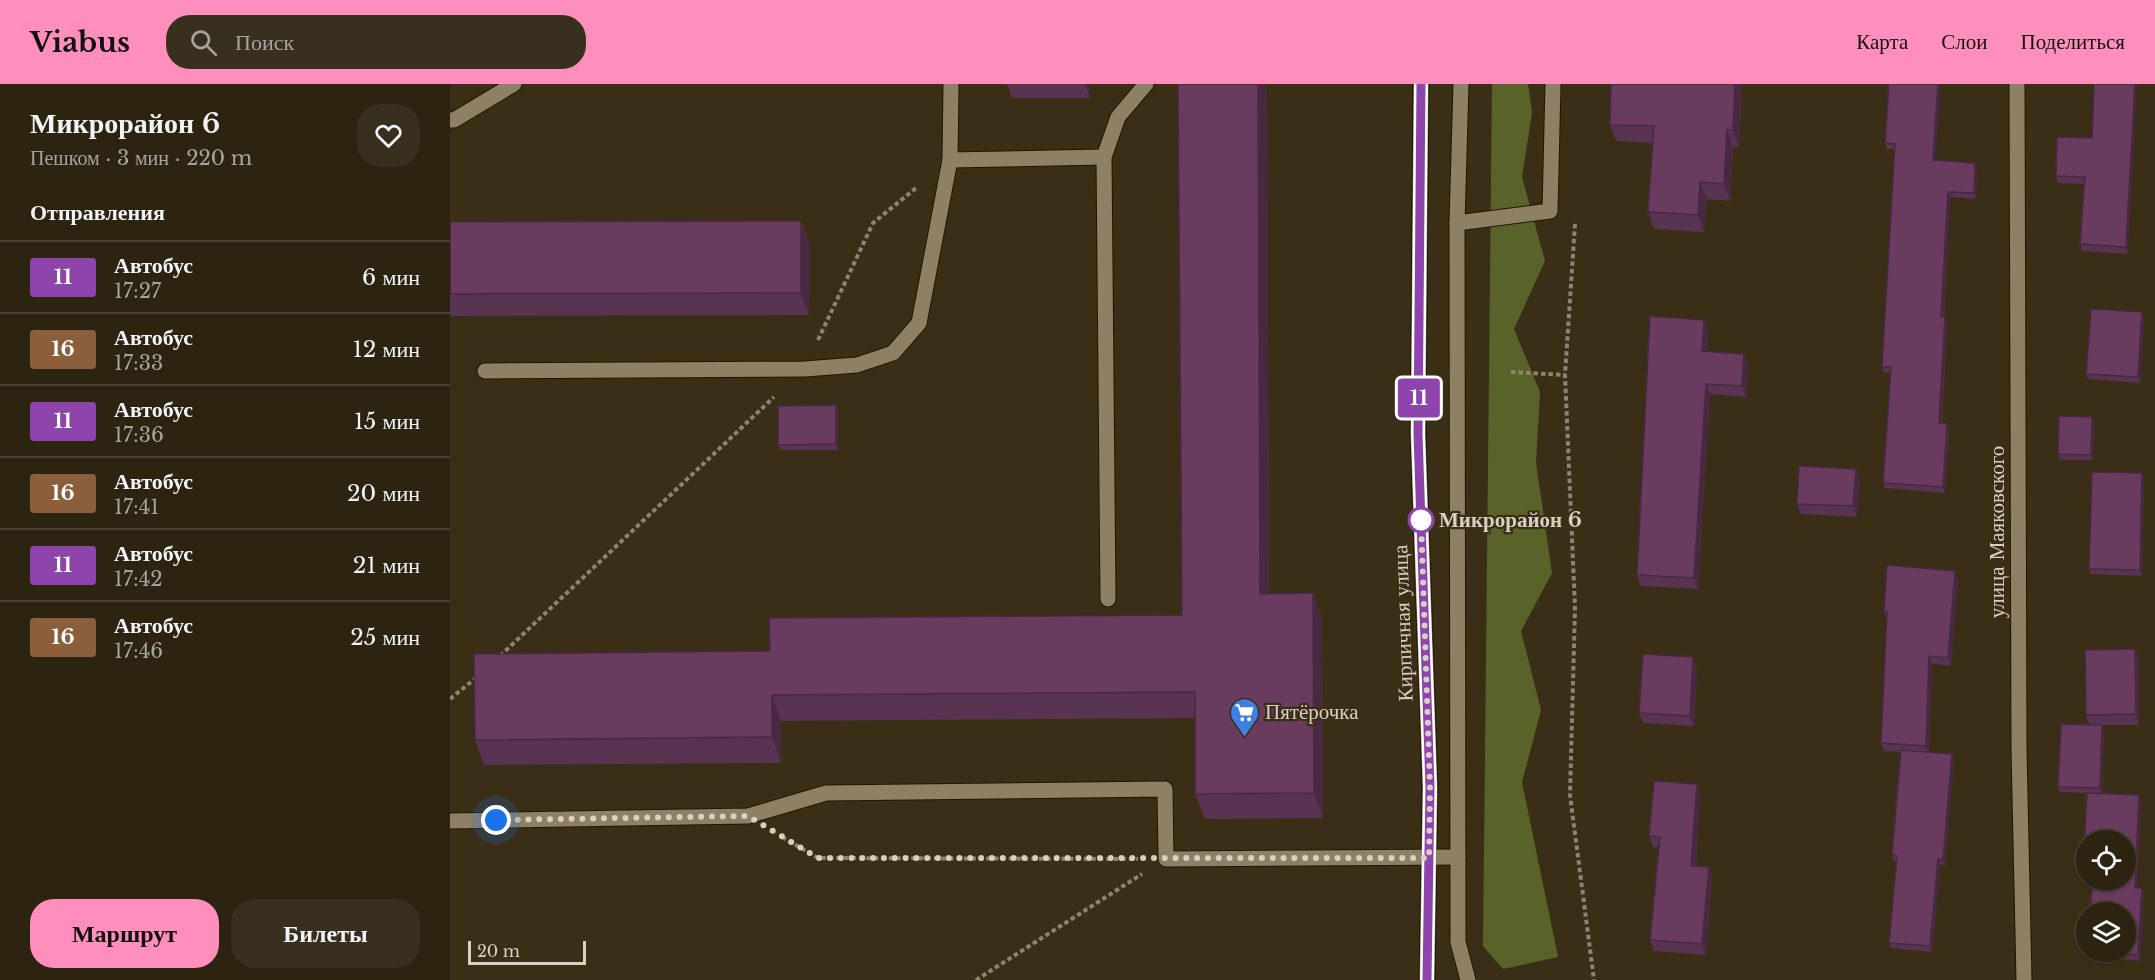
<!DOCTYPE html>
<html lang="ru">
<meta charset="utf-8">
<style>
:root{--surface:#2c2310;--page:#382f1e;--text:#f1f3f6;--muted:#a6a49f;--line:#484030;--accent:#fe8ebb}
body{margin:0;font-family:"Libre Baskerville",serif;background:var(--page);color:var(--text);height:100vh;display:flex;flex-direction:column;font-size:22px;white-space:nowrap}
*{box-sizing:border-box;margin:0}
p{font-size:20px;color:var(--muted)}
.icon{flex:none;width:33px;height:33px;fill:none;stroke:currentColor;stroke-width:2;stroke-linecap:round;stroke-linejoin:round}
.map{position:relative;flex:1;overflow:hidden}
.drawer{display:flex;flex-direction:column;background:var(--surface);width:450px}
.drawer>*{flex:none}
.badge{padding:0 12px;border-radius:4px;font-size:21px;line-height:39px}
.buttons{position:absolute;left:1626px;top:746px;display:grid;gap:12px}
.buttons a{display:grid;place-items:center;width:60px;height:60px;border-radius:50%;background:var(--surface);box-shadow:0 2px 4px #0004,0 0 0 2px var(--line);font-size:30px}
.scale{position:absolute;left:18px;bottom:15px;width:118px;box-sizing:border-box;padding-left:6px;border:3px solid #d8d0c2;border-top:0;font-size:16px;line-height:21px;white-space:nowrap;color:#d8d0c2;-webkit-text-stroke:4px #3a2f16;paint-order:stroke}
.you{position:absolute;width:30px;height:30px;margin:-15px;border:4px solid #fff;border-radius:50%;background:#1a73e8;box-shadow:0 0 0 9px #1a73e833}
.map>.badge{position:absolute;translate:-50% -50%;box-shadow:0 0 0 3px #fff}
h2{padding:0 30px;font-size:22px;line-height:54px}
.round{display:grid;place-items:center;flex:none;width:63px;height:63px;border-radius:24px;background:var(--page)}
.summary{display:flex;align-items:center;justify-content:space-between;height:102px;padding:0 30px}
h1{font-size:28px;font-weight:600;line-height:45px}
.button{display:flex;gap:12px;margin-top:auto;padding:12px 30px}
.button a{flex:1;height:69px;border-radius:24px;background:var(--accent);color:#111;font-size:24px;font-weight:600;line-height:69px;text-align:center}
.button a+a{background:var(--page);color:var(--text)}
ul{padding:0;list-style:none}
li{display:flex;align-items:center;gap:18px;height:72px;padding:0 30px;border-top:2px solid var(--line)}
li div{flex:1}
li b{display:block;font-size:22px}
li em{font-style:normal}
li .badge{min-width:66px;font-weight:700;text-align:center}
header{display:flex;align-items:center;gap:36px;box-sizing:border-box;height:84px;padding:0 30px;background:var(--accent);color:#111}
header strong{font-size:28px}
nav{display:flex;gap:33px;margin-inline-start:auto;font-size:21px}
.search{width:420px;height:54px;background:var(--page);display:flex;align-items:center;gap:15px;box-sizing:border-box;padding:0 21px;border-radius:24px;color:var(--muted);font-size:22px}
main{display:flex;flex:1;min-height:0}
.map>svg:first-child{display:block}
.forest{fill:#596329}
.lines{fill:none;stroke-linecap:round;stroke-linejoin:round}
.minor-casing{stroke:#211600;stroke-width:17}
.path{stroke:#8c8370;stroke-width:4;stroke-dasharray:4.5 3;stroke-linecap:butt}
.minor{stroke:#8e8065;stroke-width:15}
.wall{fill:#593352}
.shaded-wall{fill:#492942}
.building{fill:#683b5f;stroke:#492942;stroke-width:1.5}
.line-casing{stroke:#fff;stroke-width:14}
.line{stroke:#8e44ad;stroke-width:9}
.walk{stroke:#d8d0c2;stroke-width:6;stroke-dasharray:0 10.8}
.stop-dot{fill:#fff;stroke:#8e44ad;stroke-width:3}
.labels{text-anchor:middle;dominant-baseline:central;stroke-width:4.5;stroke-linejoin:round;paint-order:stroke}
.stop-label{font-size:21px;font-weight:bold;fill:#d8d0c2;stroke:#3a2f16;text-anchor:start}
.street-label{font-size:21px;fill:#d8d0c2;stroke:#3a2f16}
.poi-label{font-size:21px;fill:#d8d0c2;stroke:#3a2f16;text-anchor:start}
</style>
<header>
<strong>Viabus</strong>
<div class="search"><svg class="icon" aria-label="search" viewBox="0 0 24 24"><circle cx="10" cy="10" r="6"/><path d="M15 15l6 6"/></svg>Поиск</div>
<nav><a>Карта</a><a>Слои</a><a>Поделиться</a></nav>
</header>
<main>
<section class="drawer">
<div class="summary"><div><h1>Микрорайон 6</h1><p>Пешком · 3 мин · 220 m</p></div><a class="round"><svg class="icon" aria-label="heart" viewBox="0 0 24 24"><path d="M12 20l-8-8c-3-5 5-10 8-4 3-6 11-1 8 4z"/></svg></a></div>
<h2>Отправления</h2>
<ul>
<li><span class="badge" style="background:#8e44ad;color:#fff">11</span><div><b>Автобус</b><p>17:27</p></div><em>6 мин</em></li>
<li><span class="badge" style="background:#8b5e3c;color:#fff">16</span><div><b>Автобус</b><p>17:33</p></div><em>12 мин</em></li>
<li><span class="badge" style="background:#8e44ad;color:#fff">11</span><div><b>Автобус</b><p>17:36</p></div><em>15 мин</em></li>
<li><span class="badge" style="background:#8b5e3c;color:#fff">16</span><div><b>Автобус</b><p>17:41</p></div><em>20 мин</em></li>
<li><span class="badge" style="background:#8e44ad;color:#fff">11</span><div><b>Автобус</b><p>17:42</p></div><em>21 мин</em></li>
<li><span class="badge" style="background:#8b5e3c;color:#fff">16</span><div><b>Автобус</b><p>17:46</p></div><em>25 мин</em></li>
</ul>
<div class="button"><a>Маршрут</a><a>Билеты</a></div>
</section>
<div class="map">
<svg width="1705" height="896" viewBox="0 0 1705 896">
<rect width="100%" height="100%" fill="#3a2f16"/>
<path class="forest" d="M1042,0h36l4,29 -10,64 23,84 -31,68 26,63 -4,71 16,110 -31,58 20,79 -19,72 36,175 -55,12 -20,-23z"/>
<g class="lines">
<defs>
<g id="minor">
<path d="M501,0l-1,76 154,-3"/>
<path d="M971,0l-3,350 12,353 -3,193"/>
<path d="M1011,0l-4,139 1,719 10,38"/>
<path d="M1567,0l2,665 5,231"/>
<path d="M0,36h4l60,-36"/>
<path d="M1007,139l93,-12 3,-127"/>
<path d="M35,287l320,-2 52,-4 36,-12 26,-30 31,-163"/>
<path d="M658,515l-4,-442 14,-40 28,-33"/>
<path d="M0,737l298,-5 78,-23 339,-4 1,70 292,-2"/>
</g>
</defs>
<use href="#minor" class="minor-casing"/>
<g class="path">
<path d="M1125,140l-10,151 10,233 -5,187 24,185"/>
<path d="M368,256l55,-117 43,-35"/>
<path d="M1061,288l54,3"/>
<path d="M50,572l274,-259"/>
<path d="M0,615l27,-22"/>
<path d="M332,753l36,21 320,1"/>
<path d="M526,896l166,-106"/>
</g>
<use href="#minor" class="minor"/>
</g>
<g class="wall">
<path d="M557,0h83v14h-78z"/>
<path d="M1161,0h131l-3,63h-6l-3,54 -23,-2 -3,33 -50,-3 -6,-17 5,-69 -37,-2 -6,-16z"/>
<path d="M1439,0l46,76 42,8 -1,31 -26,-2 -6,120 3,5 -5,101h5l2,6 -4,64 -60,-5 -2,-5 8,-110 -7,-1 -2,-5 13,-218h-8l-2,-6z"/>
<path d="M817,6l2,504 44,-1 9,25 1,200 -118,1 -10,-25v-76l-414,3v42l-297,2 -9,-25 295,-89 412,-36z"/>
<path d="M1642,54l36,116 -46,-3 -2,-7 4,-60 -26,-1 -2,-7z"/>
<path d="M351,137l9,23 -1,71 -359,1v-94z"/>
<path d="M1694,234l-4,65 -52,-4 -2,-5z"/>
<path d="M1258,246l-1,22 41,13 -2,32 -36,-3 -12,195 -57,-3 -4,-11z"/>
<path d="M386,321l2,6v39h-58l-2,-5z"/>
<path d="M1644,338l-1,38h-33l-2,-6z"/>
<path d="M1406,385l4,10 -3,38 -56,-3 -4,-10z"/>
<path d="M1692,389l2,6 -2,97 -51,-2 -2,-5z"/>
<path d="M1505,487l3,8 -7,87 -19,-2 -3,88 25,8 -9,105h-5l-8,87 -41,-4 -2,-5 8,-82h-3l-2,-6 9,-103 -17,-1 -3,-8 6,-123 -3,-8z"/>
<path d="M1689,576v65h-43l8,6 -2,63 37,1 2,6 -4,87 7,6 -4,67 -51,-4 -2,-6 39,-72 -40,-39v33h-1l-2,-6 4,-74 -27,-1 -2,-5 31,-62 -3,-10z"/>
<path d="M1247,584l-3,58 -51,-3 -4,-10z"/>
<path d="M1250,711l-4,71 13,1 3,11 -6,77 -52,-4 -4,-11 9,-93h-6l-4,-11z"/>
</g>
<g class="shaded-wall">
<path d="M635,0h5v14z"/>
<path d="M808,0h6l3,6 2,529 -9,-25z"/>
<path d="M1285,0h7l-3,63 -6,-17z"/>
<path d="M1488,0h3l-6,81 -2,-5z"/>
<path d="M1685,0h2l-9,170 -2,-7z"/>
<path d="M1277,46l6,17 -3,54 -6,-17z"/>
<path d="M1525,79l2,5 -1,31 -2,-6z"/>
<path d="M1250,98l7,17 -3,33 -6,-17z"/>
<path d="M1498,108l2,5 -7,125 -2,-5z"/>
<path d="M351,137l9,23 -1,71 -8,-22z"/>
<path d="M1692,228l2,6 -4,65 -2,-6z"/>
<path d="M1495,233l2,5 -6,106 -2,-5z"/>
<path d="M1254,236l4,10 -2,32 -4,-11z"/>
<path d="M1294,270l4,11 -2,32 -4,-11z"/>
<path d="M1256,300l4,10 -12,195 -4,-11z"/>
<path d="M386,321l2,6v39l-2,-6z"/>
<path d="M1642,333l2,5 -1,38 -2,-5z"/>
<path d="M1497,339l2,6 -4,64 -2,-6z"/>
<path d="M1406,385l4,10 -3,38 -4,-11z"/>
<path d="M1692,389l2,6 -2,97 -2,-6z"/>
<path d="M1505,487l3,8 -7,87 -3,-8z"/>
<path d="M863,509l9,25 1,200 -9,-25z"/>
<path d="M1685,565l4,11v65l-3,-11z"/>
<path d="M1479,572l3,8 -3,90 -3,-8z"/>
<path d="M1243,573l4,11 -3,58 -4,-10z"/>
<path d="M322,611l9,26v42l-9,-26z"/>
<path d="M1652,641l2,6 -2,63 -2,-6z"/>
<path d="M1502,670l2,6 -9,105 -2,-5z"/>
<path d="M1247,700l3,11 -5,81 -4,-10z"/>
<path d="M1689,711l2,6 -4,92 -2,-5z"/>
<path d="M1488,775l2,6 -8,87 -2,-6z"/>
<path d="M1259,783l3,11 -6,77 -4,-11z"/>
<path d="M1692,804l2,6 -4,67 -2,-6z"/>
</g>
<g class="building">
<path d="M728,0h80l2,510 53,-1 1,200 -119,1v-102l-423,3v42l-297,3 -1,-86 296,-3 -1,-33 413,-3z"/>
<path d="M1161,0h124l-2,46h-6l-3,54 -24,-2 -2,33 -50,-3 6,-86 -44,-1z"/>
<path d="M1439,0h49l-5,76 42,3 -1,30 -26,-1 -7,125h4l-6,106h8l-4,64 -60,-4 8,-116h-9l13,-223 -10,-1z"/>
<path d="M1644,0h41l-9,163 -46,-3 5,-67 -29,-1 1,-39 35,1z"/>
<path d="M351,137v72l-351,1v-72z"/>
<path d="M1641,225l51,3 -4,65 -52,-3z"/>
<path d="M1200,232l54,4 -2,31 42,3 -2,32 -36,-2 -12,194 -57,-3z"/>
<path d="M386,321v39l-58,1v-39z"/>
<path d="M1609,332l33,1 -1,38 -33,-1z"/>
<path d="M1349,382l57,3 -3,37 -56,-2z"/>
<path d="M1642,388l50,1 -2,97 -51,-1z"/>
<path d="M1437,481l68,6 -7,87 -19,-2 -3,90 -45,-3 6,-131h-3z"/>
<path d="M1685,565l1,65 -50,1 -1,-65z"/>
<path d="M1193,570l50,3 -3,59 -51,-3z"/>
<path d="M1611,640l41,1 -2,63 -42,-1z"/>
<path d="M1451,666l51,4 -9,106 -5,-1 -8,87 -41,-3 8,-87 -5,-1z"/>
<path d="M1204,697l43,3 -6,82 18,1 -7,77 -52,-4 10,-103 -11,-1z"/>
<path d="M1637,709l52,2 -4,93h7l-4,67 -51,-3 39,-1v-39h-36l3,-33h33v-39h-40v27h-3z"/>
</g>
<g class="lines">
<defs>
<path id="line" d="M971,0l-3,350 12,353 -3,193"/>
</defs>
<use href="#line" class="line-casing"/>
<use href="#line" class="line"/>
<path class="walk" d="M46,736l252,-4 70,42h611l1,-71 -9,-267"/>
</g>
<defs>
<symbol id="supermarket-pin" viewBox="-11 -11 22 30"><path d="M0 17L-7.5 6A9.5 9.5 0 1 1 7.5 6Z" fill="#3f7fe0" stroke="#3a2f16"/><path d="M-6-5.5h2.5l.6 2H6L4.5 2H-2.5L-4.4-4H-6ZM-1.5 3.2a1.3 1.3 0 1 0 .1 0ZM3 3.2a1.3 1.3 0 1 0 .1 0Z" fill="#fff"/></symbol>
</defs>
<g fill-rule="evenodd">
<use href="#supermarket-pin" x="778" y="612" width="33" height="45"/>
</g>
<circle class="stop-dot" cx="971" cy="436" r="12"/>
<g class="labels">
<g class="stop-label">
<text x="989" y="436">Микрорайон 6</text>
</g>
<g class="street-label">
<text transform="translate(1547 448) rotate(-90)">улица Маяковского</text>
<text transform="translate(953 539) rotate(-92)">Кирпичная улица</text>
</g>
<g class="poi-label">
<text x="815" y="628">Пятёрочка</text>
</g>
</g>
</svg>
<div class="buttons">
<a><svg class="icon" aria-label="locate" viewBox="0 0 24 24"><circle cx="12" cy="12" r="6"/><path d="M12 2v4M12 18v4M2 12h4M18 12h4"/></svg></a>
<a><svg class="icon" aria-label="layers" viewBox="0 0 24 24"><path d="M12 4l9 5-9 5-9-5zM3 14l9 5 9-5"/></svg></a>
</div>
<div class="scale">20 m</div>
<div class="you" style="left:46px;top:736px"></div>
<b class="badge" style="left:969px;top:314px;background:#8e44ad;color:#fff">11</b>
</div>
</main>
